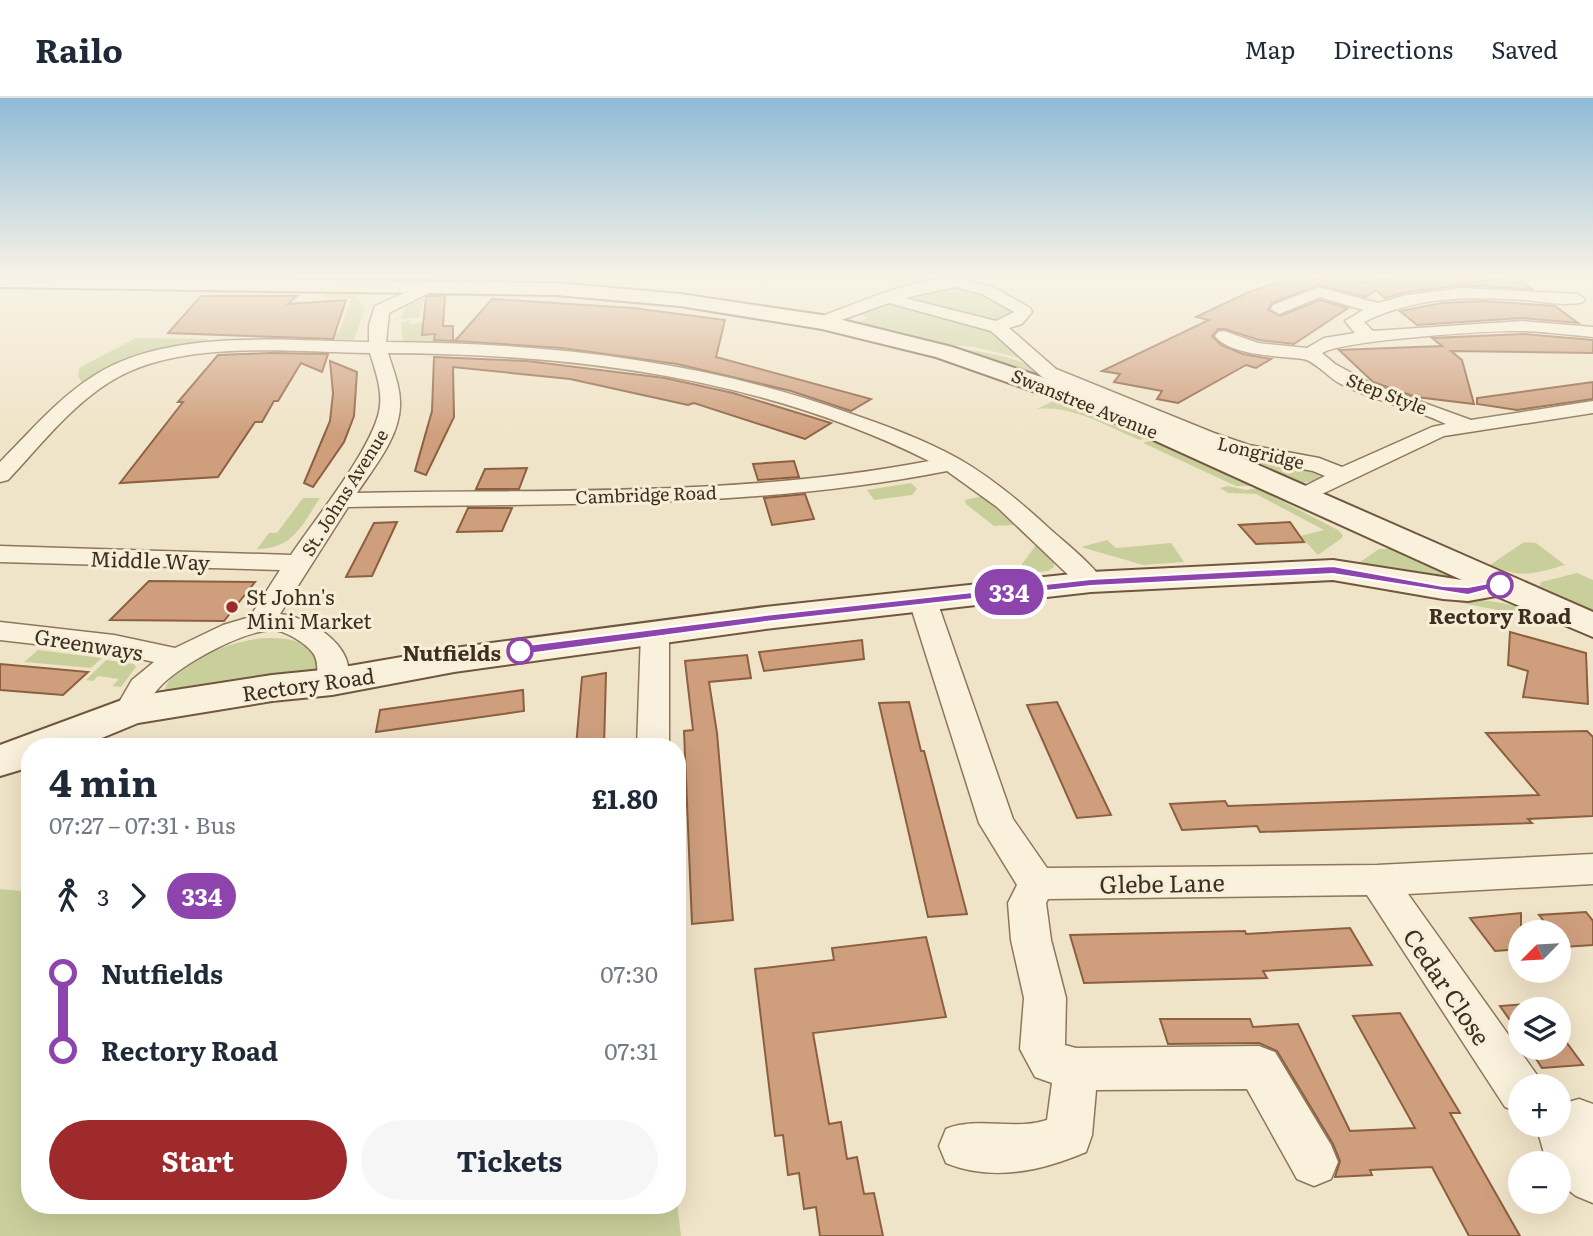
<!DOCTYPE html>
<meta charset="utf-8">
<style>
:root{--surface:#fff;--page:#f6f6f7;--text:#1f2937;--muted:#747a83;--line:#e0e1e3;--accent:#9e2a2b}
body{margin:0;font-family:Literata,serif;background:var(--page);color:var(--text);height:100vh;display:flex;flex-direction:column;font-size:26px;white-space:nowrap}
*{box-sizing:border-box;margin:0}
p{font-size:23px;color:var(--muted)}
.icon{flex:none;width:38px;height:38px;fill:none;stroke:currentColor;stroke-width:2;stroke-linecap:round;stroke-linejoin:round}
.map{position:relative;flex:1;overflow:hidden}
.sheet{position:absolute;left:21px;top:640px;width:665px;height:476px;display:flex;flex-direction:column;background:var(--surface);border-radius:28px;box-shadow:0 7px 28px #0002}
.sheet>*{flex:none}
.badge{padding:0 14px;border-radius:23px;font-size:24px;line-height:46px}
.needle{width:46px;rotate:246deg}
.fabs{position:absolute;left:1508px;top:822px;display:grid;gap:14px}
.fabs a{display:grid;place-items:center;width:63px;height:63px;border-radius:50%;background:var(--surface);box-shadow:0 7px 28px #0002;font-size:35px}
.map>.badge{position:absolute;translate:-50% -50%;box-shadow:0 0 0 4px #fff}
.legs{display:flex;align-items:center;gap:10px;height:77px;padding:0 28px;font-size:23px}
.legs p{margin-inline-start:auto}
.overview{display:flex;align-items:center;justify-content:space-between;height:119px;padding:0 28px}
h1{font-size:38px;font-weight:700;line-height:52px}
.cta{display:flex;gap:14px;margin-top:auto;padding:14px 28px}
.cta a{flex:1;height:80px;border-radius:42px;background:var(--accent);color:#fff;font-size:28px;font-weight:700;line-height:80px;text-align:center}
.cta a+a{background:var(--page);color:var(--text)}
ul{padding:0 28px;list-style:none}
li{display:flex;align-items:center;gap:24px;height:77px;font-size:26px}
li i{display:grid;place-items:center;width:10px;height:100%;margin:0 9px;background:currentColor}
li i::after{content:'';width:18px;height:18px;margin:-9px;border:5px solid;border-radius:50%;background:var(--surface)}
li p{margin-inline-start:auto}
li:first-child i{background:linear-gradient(#0000 50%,currentColor 0)}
li:last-child i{background:linear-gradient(currentColor 50%,#0000 0)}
header{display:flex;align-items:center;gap:42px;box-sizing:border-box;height:98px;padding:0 35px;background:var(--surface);border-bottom:2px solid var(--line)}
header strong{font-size:33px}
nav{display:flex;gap:38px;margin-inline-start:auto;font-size:24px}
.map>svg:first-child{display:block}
.green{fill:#c9cf9b}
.building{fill:#cf9f7d;stroke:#8d5f41;stroke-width:2}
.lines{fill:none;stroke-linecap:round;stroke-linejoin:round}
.street-casing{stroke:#8d765c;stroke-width:3}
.secondary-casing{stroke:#6f573f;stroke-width:4}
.street{fill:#faf1dc;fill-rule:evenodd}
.secondary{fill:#faf1dc;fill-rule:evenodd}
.line-1{fill:#8e44ad;stroke:#fff;stroke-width:2}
.stop-1-dot{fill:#fff;stroke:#8e44ad;stroke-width:3.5}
.poi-dot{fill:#9e2a2b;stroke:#f7eed8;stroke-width:2.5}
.labels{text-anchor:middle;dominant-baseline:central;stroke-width:6;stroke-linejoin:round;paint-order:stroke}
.far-street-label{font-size:18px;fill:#3d2e20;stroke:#f7eed8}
.street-label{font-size:21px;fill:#3d2e20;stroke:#f7eed8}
.poi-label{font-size:21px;fill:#3d2e20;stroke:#f7eed8;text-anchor:start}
.stop-label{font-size:21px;font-weight:bold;fill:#3d2e20;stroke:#f7eed8}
.near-street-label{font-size:24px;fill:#3d2e20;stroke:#f7eed8}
</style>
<header>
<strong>Railo</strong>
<nav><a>Map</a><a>Directions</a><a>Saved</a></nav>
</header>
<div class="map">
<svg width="1593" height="1138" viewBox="0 0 1593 1138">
<rect width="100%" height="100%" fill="#f0e4c8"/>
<g class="green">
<path d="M965,186l59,28 -31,15 31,32 -49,-12 -27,-2 -95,-23h8l6,-5 -8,-3 32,-15z"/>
<path d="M329,193l23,1 13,16 -11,32 -38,-1 9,-6 14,-1 12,-32 7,-1 -36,-2z"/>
<path d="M445,194l52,1 -3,4 -46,-1 -25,5 -3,16 -19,2 5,-13 5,-3z"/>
<path d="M410,223v3l13,-1 -1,12 50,4 -6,5 -63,-2 -2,-20z"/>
<path d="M136,240l72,1 -8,6 -102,30 -16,8 -4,-7 1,-8z"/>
<path d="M949,250c27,2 74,9 95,26l270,95 6,8 -5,4 -16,2z"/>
<path d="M1057,301l90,38 -7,3c-32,-13 -67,-35 -103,-31z"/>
<path d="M1151,342l101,46h-16l-93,-43z"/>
<path d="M911,385l6,6 -5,6 -38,5 -7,-10z"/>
<path d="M1228,388l18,4 11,-2 81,42 5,5 -1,3 -24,17 -18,-19 24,-6 -68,-36 -28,-1 -8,-5z"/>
<path d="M983,398l32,29 -21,1 -28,-22 -1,-4z"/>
<path d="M303,400h17c-18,27 -27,51 -63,51l12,-16h8z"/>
<path d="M1107,442l9,8 55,-5 13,19 -41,3 -62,-18z"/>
<path d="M1524,444l12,1 29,22c-33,9 -43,14 -75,0z"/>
<path d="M1036,447l18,18v4l-6,4 -28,3 -3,-3z"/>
<path d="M1379,451h21l62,32 -105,-17z"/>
<path d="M1577,475l16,7v30l-53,-24 1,-4z"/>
<path d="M1431,496c37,6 78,6 112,20l-1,5 -110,-22z"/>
<path d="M264,540c26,0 42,1 55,25l-3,7 -152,23c5,-32 73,-53 100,-55z"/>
<path d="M38,552l64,8 -11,10 -67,-6z"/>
<path d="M106,562l28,4 2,3 -15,20 -9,-1 7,-7 -21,-3 -5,5 -7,-1z"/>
<path d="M0,791l30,3v314h647v-4l4,34h-681z"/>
</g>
<g class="building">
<path d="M1299,178l26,5 12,-5 30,7 -2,-2 38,-3 50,-2 18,6 45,-5 16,12 -70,-4 -55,7 -22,6 -9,-8 -10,7 -48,-12 -46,18 -4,7 12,6 40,-16 28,8 -54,36 -35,-4 -34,-11h-7l-6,7 9,9 22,9 28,5 -15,9 -10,-3 -68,38 -21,-4 5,-8 -48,-9 6,-8 -18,-3 107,-51 -13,-3 53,-25z"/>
<path d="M201,198h96l-9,8 58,-4 -13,39 -165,-6z"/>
<path d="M429,198h16l-2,30h10v15l-19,-1 1,-6 -13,1 4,-38z"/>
<path d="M492,201l141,9 92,12 -9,37 155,42 -20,12 -60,-20 -114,-27 -115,-16 -107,-7z"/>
<path d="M1482,203l73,5 23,17 -56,-5 -105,7 -17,-14 42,-8z"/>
<path d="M1524,236l69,6v13l-142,-2 11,9 12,44 -58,-7 -43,-15 -34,-32 103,-4 -10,-8z"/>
<path d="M271,255l57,1 -6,18 -21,-9 -23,38h-4l-12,21h-7l-37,55 -98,6 63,-81h-5l40,-47z"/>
<path d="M434,259l93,4 138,17 68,15 98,30 -26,16 -111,-36 -6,2 -118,-26 -117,-12 1,50 -28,58 -11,-4 17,-60z"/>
<path d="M330,263l27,11 -3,44 -10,26 -31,45 -9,-4 26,-62 3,-28z"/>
<path d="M1593,284v17l-76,11 -40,-6v-6z"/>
<path d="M794,363l5,16 -41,3 -5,-16z"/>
<path d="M527,370l-8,21h-43l9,-20z"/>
<path d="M805,396l9,25 -42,6 -8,-27z"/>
<path d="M468,410h44l-10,23 -45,1z"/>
<path d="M397,424l-25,54 -26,1 28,-54z"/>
<path d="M1290,424l14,20 -48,2 -17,-19z"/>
<path d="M149,483l106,1 -31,39 -114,-1z"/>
<path d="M1510,534l76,21 2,51 -65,-7 5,-26 -20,-6z"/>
<path d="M862,542l2,19 -100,12 -5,-19z"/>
<path d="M747,557l4,23 -42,4 8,51 16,187 -41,4 -8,-193 9,-1 -8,-69z"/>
<path d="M0,566l88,8 -25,23 -63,-5z"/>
<path d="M606,575l-2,74h-28l6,-70z"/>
<path d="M523,592l1,21 -148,21 4,-22z"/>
<path d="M909,604l12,49h3l43,163 -39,3 -49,-214z"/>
<path d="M1057,604l54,113 -34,3 -50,-113z"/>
<path d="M1587,633l6,6v79l-65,3 4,4 -272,9 -3,-6 -75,4 -12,-26 55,-3 3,5 311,-11 -53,-62z"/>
<path d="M1586,814l7,9v24l-29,2 -5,-6v-8h-6l-14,-18z"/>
<path d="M1521,815v36l-26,2 -25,-33z"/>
<path d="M1350,830l22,37 -109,6 4,7 -183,5 -14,-48 175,-4 1,3z"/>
<path d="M926,839l20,80 -133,16 16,91 12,-2 6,37 10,-2 7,37 10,-1 9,43h-63l-4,-29 -12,2 -5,-36 -11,2 -5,-40 -8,1 -20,-167 79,-9 -2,-12z"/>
<path d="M1539,905l5,7h-23v26l-21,-30z"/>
<path d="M1400,915l60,100h-10l70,123h-51l-37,-69 -62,3 2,5 -37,2 5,-16 -7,-17 -56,-93 -18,-8 -91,1 -8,-25h90l3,8 45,-3 52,107 65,-3 -62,-112z"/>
<path d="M1559,934l24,33 -41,3 -13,-20h30z"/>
</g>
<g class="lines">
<defs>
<g id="street">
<path d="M955,180l38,9 37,21 2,4 -10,12 -13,4 47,41 158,64 35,12 70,13 23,9 90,-40 14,-3c-35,-17 -74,-23 -107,-41 -11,-6 -24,-22 -36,-24 -23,-3 -72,-3 -88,-23l3,-4 6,-1 34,12 49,5 17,-10 31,-5 -10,-12 18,-11 -43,-13 -41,17 -8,-5 2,-4 46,-18 59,16 29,-8 55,-7 115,6 8,5 -2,3c-18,5 -41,-1 -60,-2 -56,-4 -108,-3 -159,22l9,9 149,-10 71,6v10c-23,-2 -46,-5 -69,-6 -31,-1 -182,9 -202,22l13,11 37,20 99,36 122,-19v12l-149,23 -143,68 -8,-2 -4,-5 4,-5 32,-16 -12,-5 -68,-13 -47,-15 -156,-66 -51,-46 -102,-28 -67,24 -9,-5 3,-4c44,-15 92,-39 139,-40zM955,189l27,7 32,18 -18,9 -91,-23z"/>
<path d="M431,183l8,5 -2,3 -48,24 -3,29c157,1 312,17 460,70 38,13 77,27 113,47 33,19 64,45 92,71 18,16 40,33 53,52l-4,6 -9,2 -9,-2 -85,-81 -50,-36c-197,39 -400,32 -599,36l-68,107c31,3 86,38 63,75l-11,3 -11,-3c-7,-11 0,-25 -8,-36 -7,-10 -30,-24 -42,-23 -31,2 -99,38 -117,64 -6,7 -8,17 -13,25l-11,3 -11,-3 -5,-8 18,-31 22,-18 -40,-9 -114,-13v-18l114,13 61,13 48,-23 27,-8 30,-47 -280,-8v-16l291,9c23,-35 85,-110 89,-149 2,-18 -5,-36 -10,-53 -79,-1 -193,-15 -262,30 -39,25 -69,64 -100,97l-8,2v-20c30,-30 58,-64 95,-87 74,-47 189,-34 274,-33v-17l6,-19zM388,255c186,1 374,24 541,108 -187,36 -382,28 -572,32 17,-26 42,-55 43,-87 1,-18 -7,-36 -12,-53z"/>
<path d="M923,495l10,2 4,6 76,218 34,49 330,-3 216,-11v30l-185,10 129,181 5,12h-21v26l-16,-6 -138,-212 -319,4 -2,4 5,37 15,58 -1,47 11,3 183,-2 16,6 56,93 7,17 -7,17 -17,7 -17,-7 -50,-90 -151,1 -4,45 -6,17c-45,19 -93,30 -140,11l-7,-17 7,-17c32,-13 68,2 101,-9l5,-37 -17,-6 -15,-28 4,-51 -13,-58 -3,-37 9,-18 -38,-62 -70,-222 4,-6z"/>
<path d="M655,526l10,3 4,6v114h-32l4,-114 4,-6z"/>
<path d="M1579,1001l14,5v99l-17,-7 -17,-13v-19h-12l-11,-39h23v-24l6,2z"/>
</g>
<path id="secondary" d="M0,178l556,7 124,11 142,21 130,32 158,53 483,212v25l-97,-41 -28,5 -25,-2 -110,-19 -242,12 -326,37 -311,43 -122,23 -60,6 -134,22 -58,24h-50v20l-30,9v-31l130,-48 142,-22 60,-6 122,-21 311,-41 326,-35 242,-12 129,20 -370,-168 -156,-55 -114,-28 -142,-23 -124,-11 -556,-8z"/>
</defs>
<use href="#street" class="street-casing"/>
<use href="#secondary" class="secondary-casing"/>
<use href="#street" class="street"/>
<use href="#secondary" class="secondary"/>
</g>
<linearGradient id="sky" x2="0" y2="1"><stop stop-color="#8fbad6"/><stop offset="0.53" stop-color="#f8f3e6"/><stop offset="1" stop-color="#f8f3e6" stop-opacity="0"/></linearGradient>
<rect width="1593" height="337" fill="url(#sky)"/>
<path class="line-1" d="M1333,468l110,20 25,1 32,-6 6,4 -38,10 -135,-21 -242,12 -326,36 -245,33 -7,-4 7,-5 245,-31 326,-36z"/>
<g class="stop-1-dot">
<circle cx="1500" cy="487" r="12"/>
<circle cx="520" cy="553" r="12"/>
</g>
<circle class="poi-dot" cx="232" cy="509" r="7"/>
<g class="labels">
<g class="far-street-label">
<text transform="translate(1387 295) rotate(21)">Step Style</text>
<text transform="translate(1085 305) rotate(22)">Swanstree Avenue</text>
<text transform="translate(1261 354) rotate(13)">Longridge</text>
<text transform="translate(344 394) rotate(-58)">St. Johns Avenue</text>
<text transform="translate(646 396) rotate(-2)">Cambridge Road</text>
</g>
<g class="street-label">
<text transform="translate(150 461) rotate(2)">Middle Way</text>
<text transform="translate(89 545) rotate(9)">Greenways</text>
<text transform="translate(308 585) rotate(-8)">Rectory Road</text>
</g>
<g class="poi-label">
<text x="246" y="497">St John's<tspan x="246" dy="24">Mini Market</tspan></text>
</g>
<g class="stop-label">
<text x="1500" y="516">Rectory Road</text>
<text x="501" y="553" text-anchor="end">Nutfields</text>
</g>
<g class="near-street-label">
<text transform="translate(1162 784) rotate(-1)">Glebe Lane</text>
<text transform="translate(1448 888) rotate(56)">Cedar Close</text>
</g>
</g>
</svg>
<div class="fabs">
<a><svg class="needle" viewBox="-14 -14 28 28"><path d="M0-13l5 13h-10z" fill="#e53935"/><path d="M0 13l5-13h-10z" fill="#747a83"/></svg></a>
<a><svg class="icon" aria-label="layers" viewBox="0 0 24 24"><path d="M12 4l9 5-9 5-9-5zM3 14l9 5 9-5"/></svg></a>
<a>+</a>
<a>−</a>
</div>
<b class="badge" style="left:1009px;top:494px;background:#8e44ad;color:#fff">334</b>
<section class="sheet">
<div class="overview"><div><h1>4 min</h1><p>07:27 – 07:31 · Bus</p></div><b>£1.80</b></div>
<div class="legs"><svg class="icon" aria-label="walk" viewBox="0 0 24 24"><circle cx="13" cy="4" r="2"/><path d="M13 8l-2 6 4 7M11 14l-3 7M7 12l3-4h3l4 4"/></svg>3<svg class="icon" aria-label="forward" viewBox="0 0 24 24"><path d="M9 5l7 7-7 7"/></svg><b class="badge" style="background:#8e44ad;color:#fff">334</b></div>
<ul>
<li><i style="color:#8e44ad"></i><b>Nutfields</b><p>07:30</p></li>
<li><i style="color:#8e44ad"></i><b>Rectory Road</b><p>07:31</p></li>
</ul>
<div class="cta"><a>Start</a><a>Tickets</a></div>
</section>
</div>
